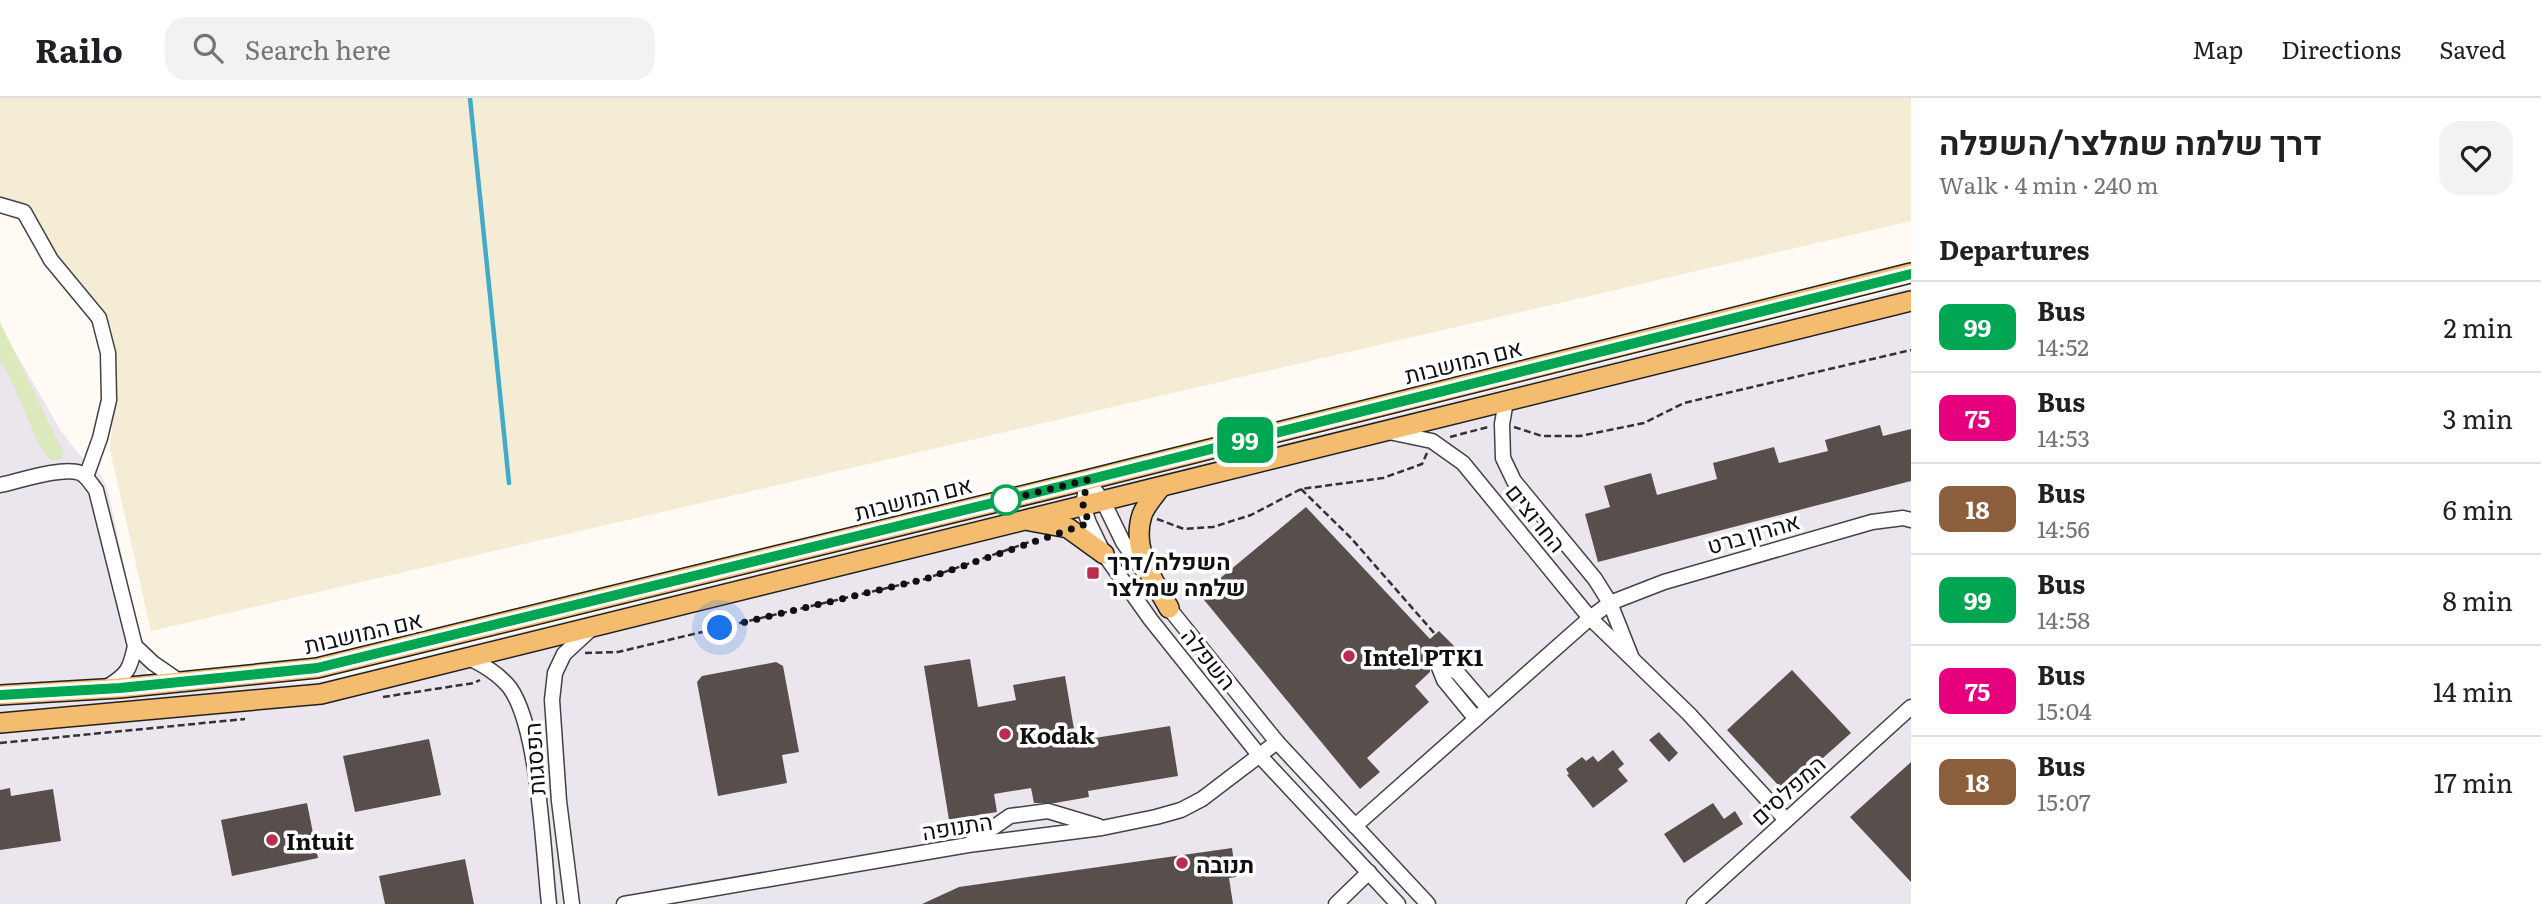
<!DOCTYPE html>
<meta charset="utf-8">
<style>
:root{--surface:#fff;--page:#f2f2f2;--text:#202124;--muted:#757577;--line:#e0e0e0}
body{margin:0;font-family:Literata,Heebo,serif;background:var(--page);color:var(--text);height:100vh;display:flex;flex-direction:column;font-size:26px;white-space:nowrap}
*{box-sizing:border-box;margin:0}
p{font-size:23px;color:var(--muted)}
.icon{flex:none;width:38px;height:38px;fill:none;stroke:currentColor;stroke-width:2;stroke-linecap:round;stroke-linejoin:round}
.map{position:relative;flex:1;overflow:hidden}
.side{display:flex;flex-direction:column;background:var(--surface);width:630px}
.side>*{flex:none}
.badge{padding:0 14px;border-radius:10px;font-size:24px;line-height:46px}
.you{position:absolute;width:35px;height:35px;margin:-18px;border:5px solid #fff;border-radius:50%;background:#1a73e8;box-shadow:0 0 0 10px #1a73e833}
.map>.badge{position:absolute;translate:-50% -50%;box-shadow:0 0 0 4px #fff}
h2{padding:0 28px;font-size:26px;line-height:63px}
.round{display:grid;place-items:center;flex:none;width:74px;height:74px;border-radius:21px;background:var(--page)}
.overview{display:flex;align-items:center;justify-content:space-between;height:119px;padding:0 28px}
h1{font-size:33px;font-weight:700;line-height:52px}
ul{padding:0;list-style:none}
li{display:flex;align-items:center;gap:21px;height:91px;padding:0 28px;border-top:2px solid var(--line)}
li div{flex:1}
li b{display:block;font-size:26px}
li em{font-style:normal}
li .badge{min-width:77px;font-weight:700;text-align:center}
header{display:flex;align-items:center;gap:42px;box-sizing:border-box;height:98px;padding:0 35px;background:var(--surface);border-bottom:2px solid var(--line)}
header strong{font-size:33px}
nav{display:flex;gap:38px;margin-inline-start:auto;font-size:24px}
.search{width:490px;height:63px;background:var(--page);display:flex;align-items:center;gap:18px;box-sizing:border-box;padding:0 24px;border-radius:21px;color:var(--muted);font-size:26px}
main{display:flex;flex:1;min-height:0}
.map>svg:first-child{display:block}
.industrial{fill:#ebe5ee}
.farmland{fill:#f4ecd4}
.green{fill:#dbe9bd}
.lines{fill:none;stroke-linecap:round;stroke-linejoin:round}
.stream{stroke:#43abc9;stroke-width:4.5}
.building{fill:#584f4c}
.minor-casing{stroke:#434343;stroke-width:17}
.major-casing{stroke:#212121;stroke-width:22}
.path{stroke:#323232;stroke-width:2.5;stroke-dasharray:7 3.5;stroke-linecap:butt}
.minor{stroke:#fff;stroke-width:14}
.major{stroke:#f3bc6f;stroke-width:19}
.line-casing{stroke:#fff;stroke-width:16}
.line{stroke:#00a651;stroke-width:10}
.walk{stroke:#101010;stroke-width:7;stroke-dasharray:0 12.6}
.stop-dot{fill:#fff;stroke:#00a651;stroke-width:3.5}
.poi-dot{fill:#bc2c4c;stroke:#fff;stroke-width:2.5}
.labels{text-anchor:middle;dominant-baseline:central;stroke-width:7;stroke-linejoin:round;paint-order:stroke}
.street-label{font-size:23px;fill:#101010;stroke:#fff}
.poi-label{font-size:23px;font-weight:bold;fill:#101010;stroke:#fff;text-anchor:start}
</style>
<header>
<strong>Railo</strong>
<div class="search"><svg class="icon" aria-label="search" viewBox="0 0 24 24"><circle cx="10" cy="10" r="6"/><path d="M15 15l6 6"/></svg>Search here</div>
<nav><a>Map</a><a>Directions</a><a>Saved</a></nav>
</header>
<main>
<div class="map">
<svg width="1911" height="806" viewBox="0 0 1911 806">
<rect width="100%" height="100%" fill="#fffaf3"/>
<path class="industrial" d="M1911,189v617h-1911v-572l16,21 45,78 18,23 22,21 7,15 43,203 173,-12z"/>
<path class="farmland" d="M0,0h1911v123l-1760,410 -41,-181 7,-71 -28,-60 -69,-99 -20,-12z"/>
<path class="green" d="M0,224l62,128 1,7 -5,4 -8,-1 -10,-13 -33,-76 -7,-10z"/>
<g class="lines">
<path class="stream" d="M470,0l39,385"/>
</g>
<g class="building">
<path d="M1880,327l3,11 28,-7v52l-313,81 -13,-48 25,-7 -6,-21 47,-13 6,22 60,-16 -4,-16 61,-16 5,16 49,-12 -3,-11z"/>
<path d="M1306,409l124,132 9,-8 17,17 -10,10 -9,-3 -7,5v12l-15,14 14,16 -62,56 13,14 -20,17 -160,-194z"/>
<path d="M970,561l8,48 38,-7 -3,-15 52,-9 11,65 94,-15 8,50 -90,15 1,6 -34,6h-21l-3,-15 -37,6 3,18 -48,8 -25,-154z"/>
<path d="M776,564l7,4 16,86 -17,3 5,28 -69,13 -21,-114 5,-6z"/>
<path d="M1792,572l59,63 -63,56 -9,-3 -52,-56z"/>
<path d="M1659,634l19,21 -9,9 -20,-22z"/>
<path d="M429,641l12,56 -86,17 -12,-56z"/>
<path d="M1613,652l11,14 -6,5 10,12 -35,27 -26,-33 2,-1 -3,-5 16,-12 4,4 7,-5 5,6z"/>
<path d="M1911,664v120l-61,-65z"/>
<path d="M10,690l1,8 42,-7 8,52 -61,9v-60z"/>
<path d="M307,705l11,55 -86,18 -11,-56z"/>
<path d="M1713,705l11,16 11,-8 8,13 -59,39 -20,-29z"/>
<path d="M1232,750l4,29 -7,1 4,26h-311l37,-17z"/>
<path d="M465,761l9,45h-89l-6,-28z"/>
</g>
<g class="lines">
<defs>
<g id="minor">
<path d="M0,107l24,7 27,48 48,58 9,35 1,47 -9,38 -14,39"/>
<path d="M1506,303l-4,23 1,34 11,23 81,98 15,24 21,53"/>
<path d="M1389,334l43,9 31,22 127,155 99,96 97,106"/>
<path d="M1087,382l16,21 20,41 20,29"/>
<path d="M1087,382l-4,26 6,17 15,31 47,66 108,135 139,149"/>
<path d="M0,387c19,-4 63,-19 80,-12 7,3 11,11 16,17l39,156c-5,23 -7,28 -28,41"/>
<path d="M1164,504l113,140 151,162"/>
<path d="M135,548l18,17 29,20"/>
<path d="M467,559c16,8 31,16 43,31 29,41 33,163 39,216"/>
<path d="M1438,567l19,7 31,36"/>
<path d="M1438,567l6,15 32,39"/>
<path d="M1355,728l235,-208 20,-15 54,-21 208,-60 31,-4 8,2"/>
<path d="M971,745l39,-27 38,-5 50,15"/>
<path d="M572,806l-13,-103 -7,-101 3,-27 9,-19 26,-24"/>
<path d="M624,806l344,-59 134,-17 54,-11 25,-7 21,-11 75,-57"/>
<path d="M1336,806l33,-32"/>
<path d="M1694,806l217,-197"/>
</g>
<g id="major">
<path d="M1160,390c-6,8 -15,18 -18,27 -11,34 11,65 27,93"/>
<path d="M1030,423l38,7 36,26"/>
<path d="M0,597l120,-7 197,-20 770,-188 824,-207"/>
<path d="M0,625l321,-29 1590,-393"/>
</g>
</defs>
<use href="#minor" class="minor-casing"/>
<use href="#major" class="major-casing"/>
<g class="path">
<path d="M1514,329l28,9h38l64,-13 40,-20 227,-53"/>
<path d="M1450,339l38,-10"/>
<path d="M1301,391l50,49 84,96"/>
<path d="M1157,421l27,10 29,-2 38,-12 50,-26 82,-11 39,-14 5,-11"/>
<path d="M585,555l33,-1 307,-73 110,-39"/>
<path d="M383,599l91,-14 6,-3"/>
<path d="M0,645l245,-24"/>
</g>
<use href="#minor" class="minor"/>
<use href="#major" class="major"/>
</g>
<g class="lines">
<defs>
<path id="line" d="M0,597l120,-7 197,-20 770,-188 824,-206"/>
</defs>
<use href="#line" class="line-casing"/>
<use href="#line" class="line"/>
<path class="walk" d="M720,530l205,-49 164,-56 -6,-17 4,-26 -81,20"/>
</g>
<circle class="stop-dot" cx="1006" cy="402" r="14"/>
<g class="poi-dot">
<rect x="1086" y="468" width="14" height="14" rx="3.5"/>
<circle cx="1349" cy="558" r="7"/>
<circle cx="1005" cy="636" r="7"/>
<circle cx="272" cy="742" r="7"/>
<circle cx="1182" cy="765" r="7"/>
</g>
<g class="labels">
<g class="street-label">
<text transform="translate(1463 262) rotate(-14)">אם המושבות</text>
<text transform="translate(913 399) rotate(-14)">אם המושבות</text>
<text transform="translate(1537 419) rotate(51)">החרוצים</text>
<text transform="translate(1753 434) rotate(-16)">אהרון ברט</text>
<text transform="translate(363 533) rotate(-13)">אם המושבות</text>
<text transform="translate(1210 560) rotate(51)">השפלה</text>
<text transform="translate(533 661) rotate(-94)">הפסגות</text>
<text transform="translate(1787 691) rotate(-42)">המפלסים</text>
<text transform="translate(957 727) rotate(-9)">התנופה</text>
</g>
<g class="poi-label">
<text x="1107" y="462">השפלה/דרך<tspan x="1107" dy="26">שלמה שמלצר</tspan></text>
<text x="1363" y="558">Intel PTK1</text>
<text x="1019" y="636">Kodak</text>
<text x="286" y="742">Intuit</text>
<text x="1196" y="765">תנובה</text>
</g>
</g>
</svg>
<div class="you" style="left:720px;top:530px"></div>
<b class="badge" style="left:1245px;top:342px;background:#00a651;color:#fff">99</b>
</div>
<section class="side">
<div class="overview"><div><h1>דרך שלמה שמלצר/השפלה</h1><p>Walk · 4 min · 240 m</p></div><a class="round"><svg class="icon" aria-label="heart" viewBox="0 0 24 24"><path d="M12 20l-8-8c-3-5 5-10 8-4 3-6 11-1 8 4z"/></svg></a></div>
<h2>Departures</h2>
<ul>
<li><span class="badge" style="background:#00a651;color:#fff">99</span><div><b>Bus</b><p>14:52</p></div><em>2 min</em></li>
<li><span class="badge" style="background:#e6007e;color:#fff">75</span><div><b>Bus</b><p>14:53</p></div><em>3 min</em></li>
<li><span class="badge" style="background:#8b5e3c;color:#fff">18</span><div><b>Bus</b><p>14:56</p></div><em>6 min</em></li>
<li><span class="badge" style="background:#00a651;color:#fff">99</span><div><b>Bus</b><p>14:58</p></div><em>8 min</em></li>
<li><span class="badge" style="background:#e6007e;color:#fff">75</span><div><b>Bus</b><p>15:04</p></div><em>14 min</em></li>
<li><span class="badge" style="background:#8b5e3c;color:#fff">18</span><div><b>Bus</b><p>15:07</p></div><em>17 min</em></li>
</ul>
</section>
</main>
